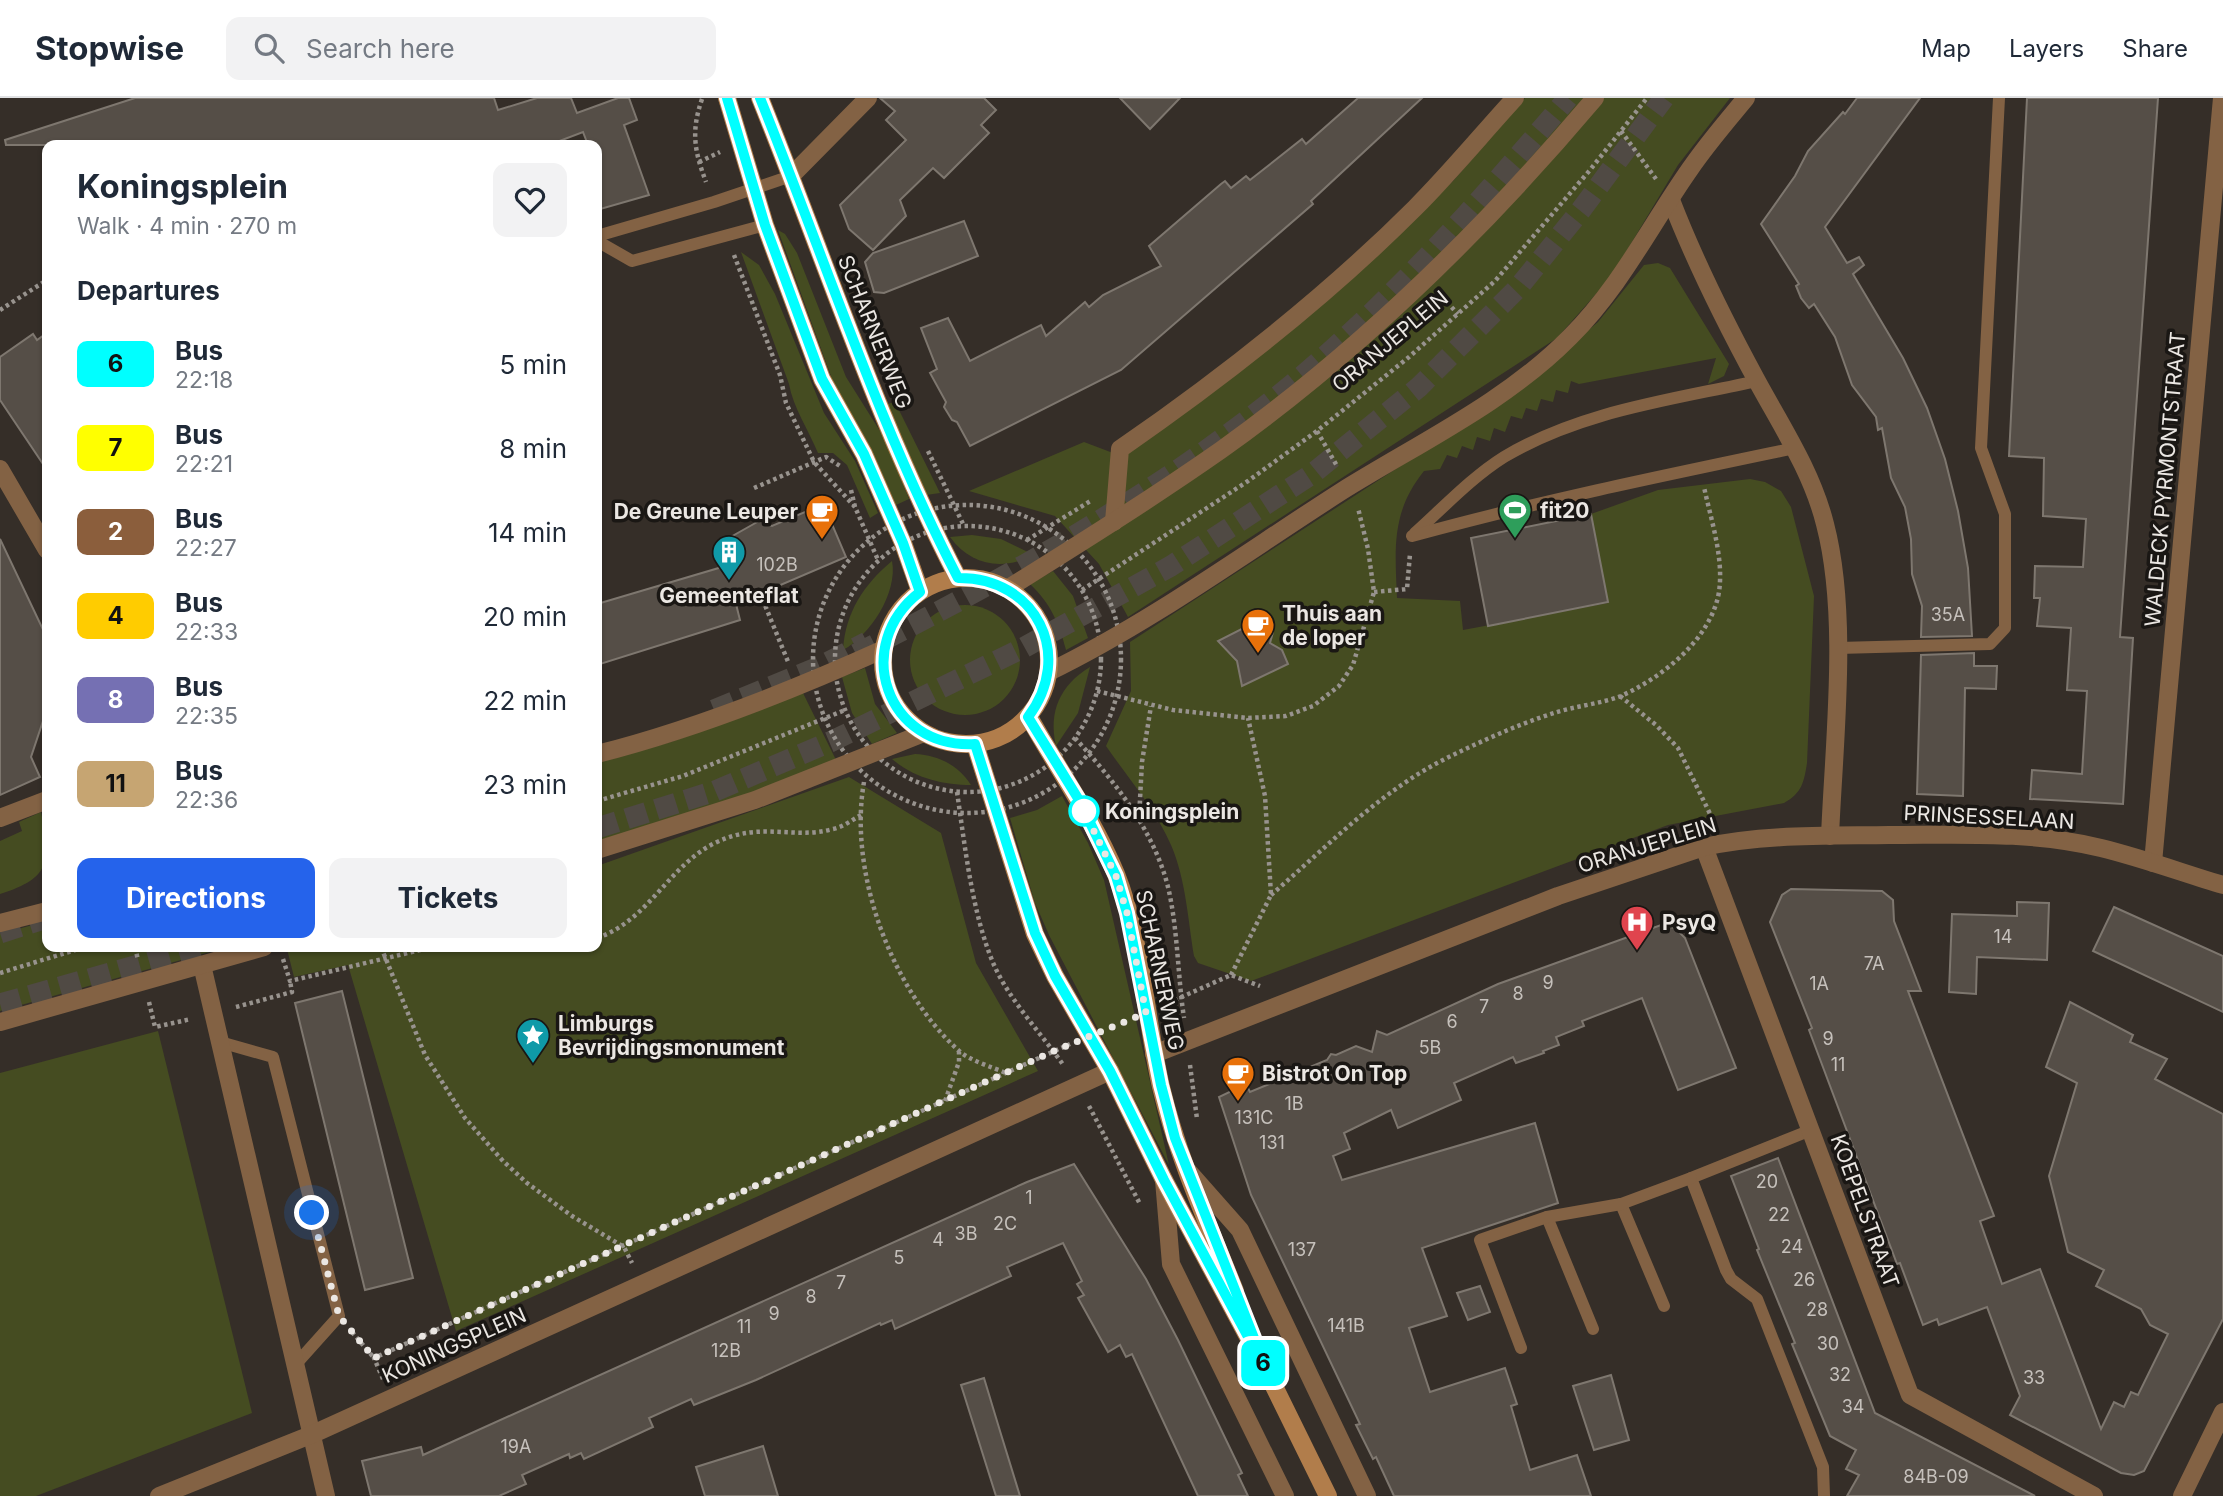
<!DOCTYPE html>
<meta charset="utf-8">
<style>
:root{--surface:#fff;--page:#f2f2f3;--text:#1f2937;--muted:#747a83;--line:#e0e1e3;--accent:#2563eb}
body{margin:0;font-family:Inter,sans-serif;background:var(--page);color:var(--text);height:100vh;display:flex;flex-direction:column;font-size:26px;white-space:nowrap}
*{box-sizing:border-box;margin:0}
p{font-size:23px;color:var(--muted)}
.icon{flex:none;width:38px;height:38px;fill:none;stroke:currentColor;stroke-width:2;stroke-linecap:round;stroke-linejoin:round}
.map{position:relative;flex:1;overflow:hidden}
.sheet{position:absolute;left:42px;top:42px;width:560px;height:812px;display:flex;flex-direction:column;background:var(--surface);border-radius:14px;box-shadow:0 2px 5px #0004}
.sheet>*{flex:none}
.badge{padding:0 14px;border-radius:10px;font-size:24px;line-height:46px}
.you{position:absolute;width:35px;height:35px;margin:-18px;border:5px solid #fff;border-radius:50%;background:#1a73e8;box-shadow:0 0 0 10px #1a73e833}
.map>.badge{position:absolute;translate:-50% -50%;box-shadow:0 0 0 4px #fff}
h2{padding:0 35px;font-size:26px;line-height:63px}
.round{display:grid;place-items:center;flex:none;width:74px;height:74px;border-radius:14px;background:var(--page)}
.overview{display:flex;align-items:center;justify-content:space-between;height:119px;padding:0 35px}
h1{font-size:33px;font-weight:700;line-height:52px}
.cta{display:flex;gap:14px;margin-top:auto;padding:14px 35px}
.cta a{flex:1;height:80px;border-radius:14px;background:var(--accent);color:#fff;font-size:28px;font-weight:700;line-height:80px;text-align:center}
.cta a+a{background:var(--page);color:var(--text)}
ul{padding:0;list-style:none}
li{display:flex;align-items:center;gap:21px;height:84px;padding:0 35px}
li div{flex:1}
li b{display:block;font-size:26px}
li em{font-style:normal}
li .badge{min-width:77px;font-weight:700;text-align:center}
header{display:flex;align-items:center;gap:42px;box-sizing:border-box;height:98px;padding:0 35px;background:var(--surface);border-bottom:2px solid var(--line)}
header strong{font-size:33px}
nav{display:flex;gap:38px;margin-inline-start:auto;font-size:24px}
.search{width:490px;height:63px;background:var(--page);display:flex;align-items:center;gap:18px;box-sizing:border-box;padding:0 24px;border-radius:14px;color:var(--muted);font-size:26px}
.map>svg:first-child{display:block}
.green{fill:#454c21}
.building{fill:#554e47;stroke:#7e776f;stroke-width:2}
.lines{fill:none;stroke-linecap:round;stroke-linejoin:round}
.highway-tunnel{stroke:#504a44;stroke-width:21;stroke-dasharray:21 10;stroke-linecap:butt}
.path{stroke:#98938e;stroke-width:4.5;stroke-dasharray:3.5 3.5;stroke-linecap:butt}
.lane{stroke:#836244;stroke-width:12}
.street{stroke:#836244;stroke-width:18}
.secondary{stroke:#b17d4b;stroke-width:18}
.line-casing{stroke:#fff;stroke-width:16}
.line{stroke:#0ff;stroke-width:10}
.walk{stroke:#ebe7e3;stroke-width:7;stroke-dasharray:0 12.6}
.stop-dot{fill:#fff;stroke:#0ff;stroke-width:3.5}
.labels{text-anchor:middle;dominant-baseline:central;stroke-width:7;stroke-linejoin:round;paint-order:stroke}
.number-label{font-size:18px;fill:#c6c1bc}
.street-label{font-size:21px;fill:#ebe7e3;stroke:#1a1714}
.poi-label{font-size:21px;font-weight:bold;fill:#ebe7e3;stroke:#1a1714;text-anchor:start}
.stop-label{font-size:21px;font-weight:bold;fill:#ebe7e3;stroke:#1a1714;text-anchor:start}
</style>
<header>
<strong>Stopwise</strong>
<div class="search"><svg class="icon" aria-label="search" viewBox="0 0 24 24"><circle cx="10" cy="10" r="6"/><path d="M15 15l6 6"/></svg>Search here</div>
<nav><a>Map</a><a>Layers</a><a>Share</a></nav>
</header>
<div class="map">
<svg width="2223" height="1398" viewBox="0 0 2223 1398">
<rect width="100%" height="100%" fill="#352e28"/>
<g class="green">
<path d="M1525,0h205l-52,67 -67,112 -54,61 -429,279 -29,-53 -44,-48 -86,-25 115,-49 29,11 208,-147 133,-126z"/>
<path d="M778,132l7,4 12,19 49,124 39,62 24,60 -13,6 -26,-58 -30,-46z"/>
<path d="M741,154l18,13 16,29 49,119 31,48 23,52 -8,5 -23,-53 -14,-12h-15c-9,-22 -25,-46 -29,-69z"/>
<path d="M1658,165l12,5 59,96 -5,12 -16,8 8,-26 -137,26 -8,-3 -3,12 -12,-3 -3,12 -12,-3 -4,12 -11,-3 -4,11 -11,-3 -6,16 -11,-4 -4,13 -13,-4 -4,13 -11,-4 -5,12 -10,-3 -7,14 -16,2c-33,41 -29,77 -27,127l63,3 3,29 145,-27 -17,-89 67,-24 92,-11 15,3 16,9 10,16 23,89 -7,167c-3,19 -5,30 -23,40l-116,22 -417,156 -53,-18 -4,-7c-6,-36 -8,-76 -23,-111 -15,-35 -43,-67 -65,-99l25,-55 -1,-49 384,-250 84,-70 46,-57z"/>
<path d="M895,304l45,91 -14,2 -39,-91z"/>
<path d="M972,437l29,4 33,16c-31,16 -63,11 -84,-18z"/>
<path d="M892,463c6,32 -22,74 -49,89 2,-37 21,-66 49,-89z"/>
<path d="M1053,473l20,25 15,42 -22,12c-7,-27 -15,-46 -36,-66z"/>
<circle cx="965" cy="562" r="55"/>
<path d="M1090,569l-12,46 -22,33c-8,-34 4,-61 34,-79z"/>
<path d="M865,570l10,36 22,29 -25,11 -20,-31 -10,-36z"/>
<path d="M803,595l33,67 -119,46 -120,35v-78l77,-22z"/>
<path d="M915,656c23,1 43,11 56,31 -28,0 -57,-7 -79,-26z"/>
<path d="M849,679l92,56 35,130 62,108 -582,260 -108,-366 -54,12 -7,-28 310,-2v-81z"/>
<path d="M1062,698l26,47 16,37 65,285 -120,-230 -14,-32 -25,-85 27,-8z"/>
<path d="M41,714c10,48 11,66 -41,82v-53l22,-10 -3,-9z"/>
<path d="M47,823v26h180l-227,64v-77z"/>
<path d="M158,933l94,382 -216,83h-36v-423z"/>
</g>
<g class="building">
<path d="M135,0h359l4,12 39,-12h34l6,15 41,-15h11l8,22 -13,5 25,70 -52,15v-65h-9l-5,-13 -34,13h-543l-1,-5z"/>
<path d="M880,0h104l12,12 -15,15 8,8 -45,45 -11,-10 -33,32 6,16 -33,34 -24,-21 -9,-24 66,-65 -20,-20 9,-9z"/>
<path d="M1120,0h60l-30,31z"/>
<path d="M1358,0h64l-111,103 2,3 -192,166 -151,76 -13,-24 -5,-2 -8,-13 2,-5 -16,-29 7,-4 -16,-41 27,-10 22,43 71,-36 5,11 39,-34 4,5 14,-12 58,-29 -12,-20 72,-62 4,-3 6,7 15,-12 4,4 52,-41 4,5z"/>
<path d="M1857,0h63l-95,129 22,36 12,-6 5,8 -11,9 50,84 24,50 18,51 13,52 10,57 4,68 -51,1 1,-31 -10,-32 -1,-35 -6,-32 -14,-29 -9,-50 -4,2 -2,-13 -24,-32 -17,-48 -21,-33 -5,4 -8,-10 -5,-12 3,-2 -38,-60 34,-48 13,-25 35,-39 2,2z"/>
<path d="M2027,0h131l-38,539 13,1 -10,166 -93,-5 2,-29 50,4 5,-83 -20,-1 4,-62 -34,-2 3,-28h-6l1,-32 48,1 3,-48 -43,-3 1,-58 -35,-2z"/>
<path d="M964,123l14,35 -94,37 -10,-1 -9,-30 8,-9z"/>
<path d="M47,235v137l-47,-70v-43l33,-23 4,6z"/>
<path d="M817,409l3,6 6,-3 20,47 -110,47 4,16 -143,45v-61l125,-37 -7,-18 15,-7 -1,-4 30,-17 13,5z"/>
<path d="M1591,416l17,88 -120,24 -17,-88z"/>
<path d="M0,441l47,99v71l-16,48 9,20 -40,18z"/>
<path d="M1265,519l8,15 -3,11 12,7 6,14 -46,22 -5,-25 -19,-20z"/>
<path d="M1974,555v13h23l-1,23 -31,-1 -2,108 -46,-2 4,-139z"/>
<path d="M1791,791l91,2 11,9 1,21 27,70h-13l86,225 -14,5 22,63 38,-15 61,160 13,-27 10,5 7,-15 7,3 30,-61 -18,-9 -9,-16 -45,-23 8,-16 -36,-18 -19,-76 28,-93 -31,-16 24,-65 63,33 -3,7 37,17 -12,20 68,35v205l-79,152 -10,4 -13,-2 -111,-58 10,-19 -33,-89 -48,18 -2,-6 -14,6 -23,-62 -3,1 -88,-234 3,-2 -42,-106 12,-27z"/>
<path d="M2017,804l32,1 -2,57 -70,-3 -1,37 -27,-2 3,-78 65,2z"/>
<path d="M2114,809l109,49v56l-130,-61z"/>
<path d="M1661,827l14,3 10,10 51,130 -58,22 -36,-92 -60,23 2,5 -28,11 3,8 -16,6 1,2 -28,10 -3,-6 -59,26 7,17 -63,28 -7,-18 -47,23 6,16 -17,7 9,24 193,-57 23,80 -136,45 25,68 -38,12 21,64 75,-24 12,36 -6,2 19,64 47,-15 14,41h-197l-18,-39 -3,2 -17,-34 4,-1 -109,-229 -32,-98 27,-13 4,8 77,-32 4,-6 5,1 20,-9 16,6 5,-21 10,4 111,-51z"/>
<path d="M342,893l71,287 -48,12 -70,-287z"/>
<path d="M1778,1060l97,255 160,83h-188l12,-21 -13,-6 10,-19 -26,-14 -38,-92 3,-1 -38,-93 2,-1 -28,-73z"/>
<path d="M1074,1066l72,115 32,61 64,133 -4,2 10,21h-50l-66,-142 -6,3 -6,-12 -12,7 -30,-54 6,-3 -7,-11 5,-3 -19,-38 -56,24 4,9 -116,53 -3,-9 -11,5 -1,-2 -124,57 -62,25 -3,-6 -42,19 4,9 -69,32 -3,-6 -11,5 -1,-4 -47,21 4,9 -27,12h-128l-9,-35 59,-14 2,8 604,-273z"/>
<path d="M1480,1188l10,26 -22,8 -11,-27z"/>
<path d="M1611,1277l18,65 -35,10 -21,-64z"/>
<path d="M984,1280l16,53 20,65h-24l-35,-111z"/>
<path d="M763,1348l15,50h-73l-9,-29z"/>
</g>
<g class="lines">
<g class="highway-tunnel">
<path d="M856,556c155,-78 312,-165 445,-277 98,-83 184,-181 267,-279"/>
<path d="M714,612l107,-44 46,-24"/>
<path d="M597,730l118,-37 115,-49 193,-94 148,-82 141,-92 107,-87 99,-99 63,-78 83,-112"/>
<path d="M0,835l47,-15"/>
<path d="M0,906l202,-57"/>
</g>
<g class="path">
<path d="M702,1c-11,32 -8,51 4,83"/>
<path d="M1621,33l35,48"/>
<path d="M699,64l21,-10"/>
<path d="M734,157l46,120 6,28 28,59 41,45"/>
<path d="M1442,199l16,17"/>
<path d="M0,212l47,-30"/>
<path d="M1317,333l20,35"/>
<path d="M928,353l36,75"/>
<path d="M754,390l72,-31 14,9"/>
<path d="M851,392l4,17 23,53"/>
<circle cx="967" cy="561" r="154"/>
<circle cx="968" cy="561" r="133"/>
<path d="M1027,442l65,-40"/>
<path d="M1082,492l166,-109 69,-50 92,-74 86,-76 95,-111 57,-72"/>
<path d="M1374,494l33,-3 3,-35"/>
<path d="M760,495l29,71"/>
<path d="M1097,593l76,19 75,8 38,-2 27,-10 26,-20 14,-21 21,-73 -6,-43 -10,-41"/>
<path d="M1620,598l36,29 22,23 36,74"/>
<path d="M1075,640c41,45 83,97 95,158 8,41 8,82 14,122"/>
<path d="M864,684c-16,90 28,208 94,268 12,11 34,17 48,23"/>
<path d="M957,694c8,54 15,122 37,173 16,36 47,68 70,101"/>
<path d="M597,703l86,-25 162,-66"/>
<path d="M1139,720l3,-56 9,-56"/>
<path d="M1271,797c57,-49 111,-106 180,-139 33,-16 68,-32 103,-43 21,-7 46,-9 67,-17 42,-19 90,-57 98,-104 5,-34 -8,-72 -15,-105"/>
<path d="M597,840c53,-18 72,-74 120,-96 45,-21 76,-2 116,-13 10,-2 19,-9 28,-14"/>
<path d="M135,849l3,13"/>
<path d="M381,849l44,108 40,63 38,43 24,22 45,33 52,31 8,16"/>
<path d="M283,861l7,22 143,-34"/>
<path d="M0,875l85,-26"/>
<path d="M1231,877l40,-80 -6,-99 -17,-78"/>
<path d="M149,904l6,25 36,-8"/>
<path d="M1168,905l63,-28 29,11"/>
<path d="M236,909l56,-15 -2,-11"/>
<path d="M1190,967l7,54"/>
<path d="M945,1003l14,-39v-10"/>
<path d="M1089,1008l51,98"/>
<path d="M352,1234l22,26"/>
<path d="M383,1281l-9,-21 696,-314"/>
</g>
<g class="lane">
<path d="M597,138l117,-34 77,-26"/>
<path d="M597,143l35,20 133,-36"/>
<path d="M1415,435c28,-25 57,-56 89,-76 77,-46 167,-57 253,-76"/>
<path d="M1412,438c127,-35 254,-61 383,-88"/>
<path d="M1838,550l152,-4 15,-16v-114l-24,-66 18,-350"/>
<path d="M220,944l53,15 66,259 -43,48"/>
<path d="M1811,1032l-120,48 35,92 5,9 26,20 66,168 1,29"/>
<path d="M1621,1106l43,102"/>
<path d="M1547,1119l46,112"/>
<path d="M1521,1250l-41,-108 67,-23 74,-13 70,-26"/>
</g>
<g class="street">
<path d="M791,78l77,-78"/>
<path d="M1671,102c24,62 54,122 86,181 25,46 55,91 68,143 24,92 9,216 5,312"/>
<path d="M0,371l47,81"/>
<path d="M1114,424l6,-73c104,-72 205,-151 295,-241 35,-35 67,-74 100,-110"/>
<path d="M1007,491c72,-45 144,-90 214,-139 139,-99 264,-222 374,-352"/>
<path d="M1049,574c104,-51 196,-119 293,-181 77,-48 164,-89 228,-154 51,-51 80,-111 120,-168 17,-25 37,-48 56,-71"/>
<path d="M597,656c99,-25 194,-63 287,-105"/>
<path d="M0,720l47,-18"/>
<path d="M1704,749l206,548 184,101"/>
<path d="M597,752l158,-50 169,-67"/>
<path d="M2153,765l69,-765"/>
<path d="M0,825l47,-12"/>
<path d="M202,867l124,531"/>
<path d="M0,924l264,-75"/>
<path d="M1154,956l404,-158 146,-49c59,-13 124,-11 185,-12 70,0 144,-4 212,13 41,10 82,25 122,37"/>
<path d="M1187,1072l53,60 127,266"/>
<path d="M1164,1082l7,84 114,232"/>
<path d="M159,1398l154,-62 797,-363"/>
<path d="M2182,1398l41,-84"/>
</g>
<g class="secondary">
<path d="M727,0l38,127 57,154 42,75 39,89 17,48"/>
<path d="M760,0c65,161 118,326 198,480"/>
<circle cx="966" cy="563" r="83"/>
<path d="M1029,619c29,52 64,102 87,157 25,62 30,147 45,213 17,71 47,137 74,204"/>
<path d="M975,646l60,190 20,42 55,95 54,109 105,196 59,120"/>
</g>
</g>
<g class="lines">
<defs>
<path id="line" d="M727,0l38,127 57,154 42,75 39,89 17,49c-69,53 -34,157 55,152l60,189 20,43 55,95 54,109 105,196 -94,-238 -14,-53 -34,-172 -11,-37 -37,-76 -51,-83c47,-62 8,-140 -70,-139 -80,-154 -133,-319 -198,-480"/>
</defs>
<use href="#line" class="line-casing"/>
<use href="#line" class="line"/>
<path class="walk" d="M312,1115l27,103 35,42 680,-307 92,-38 -19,-100 -11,-37 -32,-65"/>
</g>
<defs>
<symbol id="stadium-pin" viewBox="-11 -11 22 30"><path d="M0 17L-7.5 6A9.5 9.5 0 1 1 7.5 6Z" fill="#2e9e5b" stroke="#1a1714"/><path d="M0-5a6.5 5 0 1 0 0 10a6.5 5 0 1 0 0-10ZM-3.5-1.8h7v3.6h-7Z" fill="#fff"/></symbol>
<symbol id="cafe-pin" viewBox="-11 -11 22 30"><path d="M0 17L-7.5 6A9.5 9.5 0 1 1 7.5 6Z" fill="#e8710a" stroke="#1a1714"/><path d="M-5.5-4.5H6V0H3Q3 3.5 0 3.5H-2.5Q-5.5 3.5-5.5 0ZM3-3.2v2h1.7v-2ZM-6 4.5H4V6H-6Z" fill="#fff"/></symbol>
<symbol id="building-pin" viewBox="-11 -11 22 30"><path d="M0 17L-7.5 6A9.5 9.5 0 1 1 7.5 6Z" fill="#0f9aa8" stroke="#1a1714"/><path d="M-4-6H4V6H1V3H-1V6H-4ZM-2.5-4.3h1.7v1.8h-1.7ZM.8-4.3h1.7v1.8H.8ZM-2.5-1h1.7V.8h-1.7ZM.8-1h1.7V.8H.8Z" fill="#fff"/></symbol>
<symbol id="hospital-pin" viewBox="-11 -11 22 30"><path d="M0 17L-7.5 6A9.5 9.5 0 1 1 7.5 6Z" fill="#e0444e" stroke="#1a1714"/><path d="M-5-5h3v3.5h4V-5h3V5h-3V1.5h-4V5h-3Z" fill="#fff"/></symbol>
<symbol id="sight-pin" viewBox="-11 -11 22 30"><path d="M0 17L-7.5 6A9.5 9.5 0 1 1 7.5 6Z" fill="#0f9aa8" stroke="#1a1714"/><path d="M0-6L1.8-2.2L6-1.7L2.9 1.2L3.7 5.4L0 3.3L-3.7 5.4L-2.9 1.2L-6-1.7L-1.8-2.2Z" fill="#fff"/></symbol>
</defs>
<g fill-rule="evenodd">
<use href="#stadium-pin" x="1496" y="393" width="38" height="52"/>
<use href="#cafe-pin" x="803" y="394" width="38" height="52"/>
<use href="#building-pin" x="710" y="435" width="38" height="52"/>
<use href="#cafe-pin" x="1239" y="508" width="38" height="52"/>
<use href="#hospital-pin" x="1618" y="805" width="38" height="52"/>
<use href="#sight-pin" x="514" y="918" width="38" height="52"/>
<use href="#cafe-pin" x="1219" y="956" width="38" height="52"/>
</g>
<circle class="stop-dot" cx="1084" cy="713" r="14"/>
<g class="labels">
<g class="number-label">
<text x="777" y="466">102B</text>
<text x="1948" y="516">35A</text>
<text x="2003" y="838">14</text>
<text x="1874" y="865">7A</text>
<text x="1548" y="884">9</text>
<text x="1819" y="885">1A</text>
<text x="1518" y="895">8</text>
<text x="1484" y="908">7</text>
<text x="1452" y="923">6</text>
<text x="1828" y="940">9</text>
<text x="1430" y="949">5B</text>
<text x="1838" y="966">11</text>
<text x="1294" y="1005">1B</text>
<text x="1254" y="1019">131C</text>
<text x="1272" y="1044">131</text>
<text x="1767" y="1083">20</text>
<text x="1029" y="1099">1</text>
<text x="1779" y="1116">22</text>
<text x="1005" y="1125">2C</text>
<text x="966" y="1135">3B</text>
<text x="938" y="1141">4</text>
<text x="1792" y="1148">24</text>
<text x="1302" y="1151">137</text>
<text x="899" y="1159">5</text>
<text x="1804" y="1181">26</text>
<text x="841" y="1184">7</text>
<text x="811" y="1198">8</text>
<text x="1817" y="1211">28</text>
<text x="774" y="1215">9</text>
<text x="1346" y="1227">141B</text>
<text x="744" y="1228">11</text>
<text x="1828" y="1245">30</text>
<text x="726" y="1252">12B</text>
<text x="1840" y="1276">32</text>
<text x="2034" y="1279">33</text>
<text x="1853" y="1308">34</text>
<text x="516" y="1348">19A</text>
<text x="1936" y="1378">84B-09</text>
</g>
<g class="street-label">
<text transform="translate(875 234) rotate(68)">SCHARNERWEG</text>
<text transform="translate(1390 243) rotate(-40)">ORANJEPLEIN</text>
<text transform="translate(2165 381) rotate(-85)">WALDECK PYRMONTSTRAAT</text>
<text transform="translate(1989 719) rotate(3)">PRINSESSELAAN</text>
<text transform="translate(1647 747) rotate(-17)">ORANJEPLEIN</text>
<text transform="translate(1160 872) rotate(78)">SCHARNERWEG</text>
<text transform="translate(1865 1113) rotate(70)">KOEPELSTRAAT</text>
<text transform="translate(454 1247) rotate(-24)">KONINGSPLEIN</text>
</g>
<g class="poi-label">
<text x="1540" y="412">fit20</text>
<text x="798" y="413" text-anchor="end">De Greune Leuper</text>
<text x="729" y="497" text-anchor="middle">Gemeenteflat</text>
<text x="1282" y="515">Thuis aan<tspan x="1282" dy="24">de loper</tspan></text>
<text x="1662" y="824">PsyQ</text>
<text x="558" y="925">Limburgs<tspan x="558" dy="24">Bevrijdingsmonument</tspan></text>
<text x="1262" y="975">Bistrot On Top</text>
</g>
<g class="stop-label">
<text x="1105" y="713">Koningsplein</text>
</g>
</g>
</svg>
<div class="you" style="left:312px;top:1115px"></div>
<b class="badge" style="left:1263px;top:1265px;background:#0ff;color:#111">6</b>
<section class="sheet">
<div class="overview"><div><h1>Koningsplein</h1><p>Walk · 4 min · 270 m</p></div><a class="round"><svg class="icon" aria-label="heart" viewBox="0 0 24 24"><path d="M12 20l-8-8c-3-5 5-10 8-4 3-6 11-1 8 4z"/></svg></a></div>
<h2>Departures</h2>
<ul>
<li><span class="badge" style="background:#0ff;color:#111">6</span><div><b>Bus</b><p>22:18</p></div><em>5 min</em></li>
<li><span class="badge" style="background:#ff0;color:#111">7</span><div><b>Bus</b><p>22:21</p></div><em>8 min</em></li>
<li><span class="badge" style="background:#8b5e3c;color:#fff">2</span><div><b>Bus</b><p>22:27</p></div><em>14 min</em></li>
<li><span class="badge" style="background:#fc0;color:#111">4</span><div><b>Bus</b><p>22:33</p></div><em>20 min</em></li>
<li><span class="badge" style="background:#7570b3;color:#fff">8</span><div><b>Bus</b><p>22:35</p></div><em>22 min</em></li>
<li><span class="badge" style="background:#c6a572;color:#111">11</span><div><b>Bus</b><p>22:36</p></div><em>23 min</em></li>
</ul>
<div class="cta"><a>Directions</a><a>Tickets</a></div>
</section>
</div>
